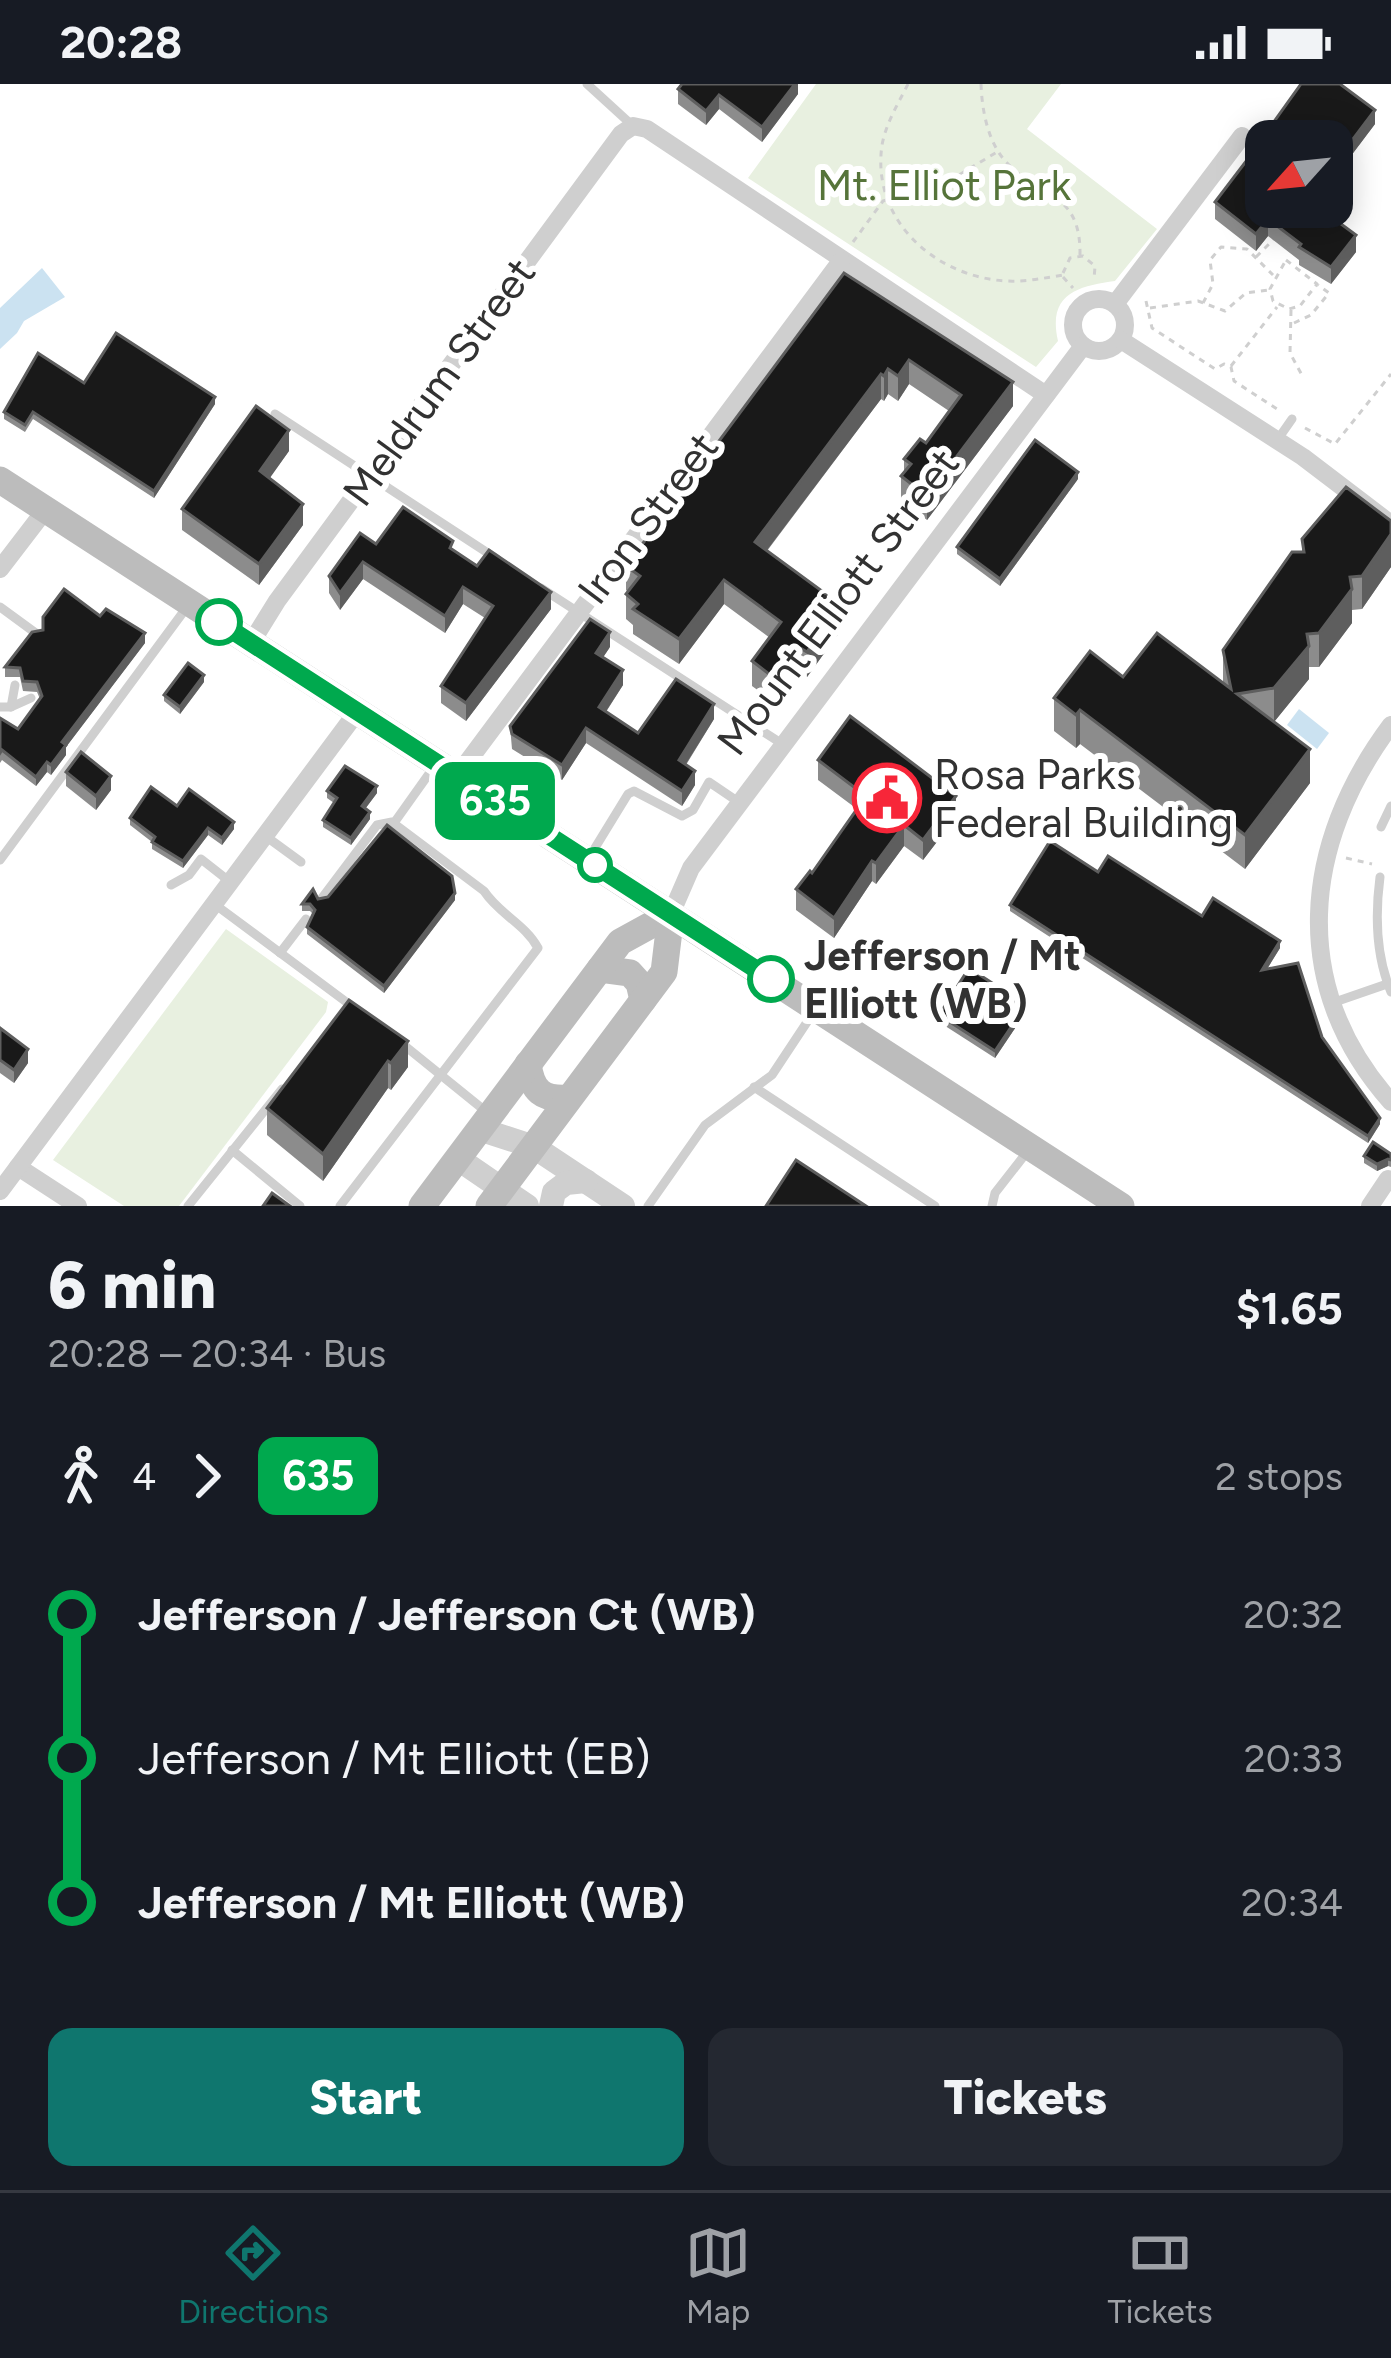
<!DOCTYPE html>
<meta charset="utf-8">
<style>
:root{--surface:#171b24;--page:#242831;--text:#f1f3f6;--muted:#9ea1a6;--line:#363941;--accent:#0f766e}
body{margin:0;font-family:Figtree,sans-serif;background:var(--page);color:var(--text);height:100vh;display:flex;flex-direction:column;font-size:45px;white-space:nowrap}
*{box-sizing:border-box;margin:0}
p{font-size:39px;color:var(--muted)}
.icon{flex:none;width:66px;height:66px;fill:none;stroke:currentColor;stroke-width:2;stroke-linecap:round;stroke-linejoin:round}
.map{position:relative;height:1122px;overflow:hidden}
.details{display:flex;flex-direction:column;background:var(--surface);flex:1}
.details>*{flex:none}
.badge{padding:0 24px;border-radius:18px;font-size:42px;line-height:78px}
.needle{width:78px;rotate:243deg}
.tools{position:absolute;left:1245px;top:36px;display:grid;gap:24px}
.tools a{display:grid;place-items:center;width:108px;height:108px;border-radius:24px;background:var(--surface);box-shadow:0 6px 30px #0003;font-size:60px}
.map>.badge{position:absolute;translate:-50% -50%;box-shadow:0 0 0 6px #fff}
.legs{display:flex;align-items:center;gap:18px;height:132px;padding:0 48px;font-size:39px}
.legs p{margin-inline-start:auto}
.headline{display:flex;align-items:center;justify-content:space-between;height:204px;padding:0 48px}
h1{font-size:66px;font-weight:800;line-height:90px}
.cta{display:flex;gap:24px;margin-top:auto;padding:24px 48px}
.cta a{flex:1;height:138px;border-radius:24px;background:var(--accent);color:#fff;font-size:48px;font-weight:800;line-height:138px;text-align:center}
.cta a+a{background:var(--page);color:var(--text)}
ul{padding:0 48px;list-style:none}
li{display:flex;align-items:center;gap:42px;height:144px;font-size:45px}
li i{display:grid;place-items:center;width:18px;height:100%;margin:0 15px;background:currentColor}
li i::after{content:'';width:30px;height:30px;margin:-15px;border:9px solid;border-radius:50%;background:var(--surface)}
li p{margin-inline-start:auto}
li:first-child i{background:linear-gradient(#0000 50%,currentColor 0)}
li:last-child i{background:linear-gradient(currentColor 50%,#0000 0)}
.status{display:flex;justify-content:space-between;align-items:center;height:84px;padding:0 60px;background:var(--surface);direction:ltr}
.status svg{height:33px;fill:currentColor}
.menu{display:flex;justify-content:space-around;align-items:center;height:168px;border-top:3px solid var(--line);background:var(--surface);font-size:33px;color:var(--muted)}
.menu a{display:grid;justify-items:center;gap:6px}
.menu .current{color:var(--accent)}
.map>svg:first-child{display:block}
.green{fill:#e8f0e0}
.water{fill:#cbe2f1}
.lines{fill:none;stroke-linecap:round;stroke-linejoin:round}
.path{stroke:#cfcfcf;stroke-width:3;stroke-dasharray:6 6;stroke-linecap:butt}
.service{stroke:#cfcfcf;stroke-width:9}
.minor{stroke:#cfcfcf;stroke-width:18}
.tertiary{stroke:#cfcfcf;stroke-width:24}
.secondary{stroke:#bcbcbc;stroke-width:27}
.wall{fill:#8c8c8c}
.shaded-wall{fill:#5e5e5e}
.building{fill:#191919;stroke:#5e5e5e;stroke-width:3}
.line-1-casing{stroke:#fff;stroke-width:27}
.line-1{stroke:#00a94e;stroke-width:18}
.stop-1-dot{fill:#fff;stroke:#00a94e;stroke-width:6}
.labels{text-anchor:middle;dominant-baseline:central;stroke-width:12;stroke-linejoin:round;paint-order:stroke}
.park-label{font-size:42px;fill:#56743a;stroke:#fff}
.street-label{font-size:42px;fill:#323232;stroke:#fff}
.poi-label{font-size:42px;fill:#323232;stroke:#fff;text-anchor:start}
.stop-label{font-size:42px;font-weight:bold;fill:#323232;stroke:#fff;text-anchor:start}
</style>
<div class="status"><b>20:28</b><svg viewBox="0 0 49 12"><path d="M0 12V9h3v3zM5 12V6h3v6zM10 12V3h3v9zM15 12V0h3v12zM26 1h20v11H26zM47 4h2v5h-2z"/></svg></div>
<div class="map">
<svg width="1391" height="1122" viewBox="0 0 1391 1122">
<rect width="100%" height="100%" fill="#fff"/>
<g class="green">
<path d="M816,0h245l-34,45 130,100 -42,52c-36,5 -68,12 -57,60l-22,26 -288,-189z"/>
<path d="M226,845l102,73 -2,10 -147,194h-55l-71,-46z"/>
</g>
<g class="water">
<path d="M42,184l23,29 -41,24 -7,12 -17,16v-41z"/>
<path d="M1299,625l30,24 -12,16 -30,-24z"/>
</g>
<g class="lines">
<g class="path">
<path d="M908,0c-10,20 -22,39 -26,61 -11,76 54,132 124,136 20,1 38,-3 57,-6"/>
<path d="M981,0c1,27 7,60 27,80 32,34 73,27 72,91"/>
<path d="M853,158l30,-41 66,-20 48,-29"/>
<path d="M1256,173l19,-19"/>
<path d="M1286,176l31,24 -17,22 -11,3 -16,-8 -3,-12z"/>
<path d="M1063,189l7,-15 13,-2 12,10 -1,14"/>
<path d="M1063,193l10,11"/>
<path d="M1146,217l6,27 63,41 9,-5 7,3 3,14 43,28"/>
<path d="M1203,219l10,-19 -3,-24 11,-13 26,2 26,26"/>
<path d="M1150,224l48,-7 27,10 21,-18 22,-3"/>
<path d="M1291,226l-1,43 13,24"/>
<path d="M1294,239l17,-8 18,-22 -11,-8"/>
<path d="M1231,282l46,-59"/>
<path d="M1305,344l30,16 56,-70"/>
<path d="M1346,774l26,6"/>
</g>
<g class="service">
<path d="M587,0l46,42"/>
<path d="M275,330l222,145"/>
<path d="M1278,355l14,-20"/>
<path d="M541,504l243,157"/>
<path d="M0,523l37,27"/>
<path d="M0,623h11l20,-9"/>
<path d="M11,623l4,-22"/>
<path d="M394,739l42,-59"/>
<path d="M1381,743l10,-21"/>
<path d="M264,751l37,27"/>
<path d="M590,772l38,-62 6,-3 48,25 11,-6 16,-28 31,21"/>
<path d="M0,776l187,-253"/>
<path d="M1380,793c-5,38 -4,79 11,115"/>
<path d="M171,801l18,-10 12,-16 28,22"/>
<path d="M322,814l55,-73 15,-3 92,69c15,23 41,33 54,57l-198,258"/>
<path d="M213,819l140,104"/>
<path d="M280,869l26,-34"/>
<path d="M1332,919l55,-19"/>
<path d="M400,958l89,72"/>
<path d="M754,1003l181,119"/>
<path d="M232,1066l68,56"/>
<path d="M188,1122l94,-117"/>
<path d="M648,1122l57,-81 67,-50 41,-62"/>
<path d="M992,1122l3,-13 32,-41"/>
</g>
<g class="minor">
<circle cx="1099" cy="241" r="26"/>
<path d="M1115,220l127,-168"/>
<path d="M1121,256l182,117 88,67"/>
<path d="M0,485l46,-60"/>
<path d="M251,559l26,-42 344,-467 12,-8 14,3 399,266"/>
<path d="M1391,641c-89,119 -103,261 0,377"/>
<path d="M457,692l384,-515"/>
<path d="M671,830l20,-46 392,-522"/>
<path d="M18,1083l60,39"/>
<path d="M0,1107l357,-479"/>
<path d="M1370,1122l18,-27"/>
</g>
<g class="tertiary">
<path d="M479,1045l55,18 89,59"/>
<path d="M457,1074l70,48"/>
<path d="M551,1122l3,-14 12,-9 20,-2"/>
</g>
<g class="secondary">
<path d="M0,396l1121,726"/>
<path d="M600,885l30,4 9,10 4,17"/>
<path d="M528,980c4,27 14,36 41,34"/>
<path d="M422,1122l198,-264 51,-28"/>
<path d="M489,1122l175,-234 7,-58"/>
</g>
</g>
<g class="wall">
<path d="M798,0v10l-36,48 -43,-33 -13,16 -28,-21v-15z"/>
<path d="M1375,40l-43,57v-40h-64v-11z"/>
<path d="M1250,72l106,96 -25,32 -32,-19v-5l-31,-24 -12,15 -41,-32v-17z"/>
<path d="M844,189l169,133 -86,114 -26,-20v-24l3,-5v-12l22,-16 23,-32 -40,-27 -11,17 -10,-7 -4,7 -3,-2 -114,152 74,79 -34,47 -5,-4 -24,32 -26,-19v-25l18,-23 -46,-34 -45,60 -46,-30v-9l-7,-6v-25l2,-2 -2,-2v-24z"/>
<path d="M84,299l131,21 -61,94 -121,-79 -8,13 -21,-13v-7z"/>
<path d="M289,367l-20,27 34,47 -44,60 -77,-55v-21z"/>
<path d="M1078,395l-78,107 -43,-32v-7z"/>
<path d="M1391,437v46l-29,42 -10,1v13l-33,44h-10v12l-35,43 36,61 -65,86 -165,-125 -4,4 -22,-17v-33l169,-15v-33l79,-98v-13z"/>
<path d="M376,460l77,6 98,59 -85,112 -25,-18v-17l44,-68 -22,-14 -18,29 -82,-54 -23,31 -11,-17v-17z"/>
<path d="M100,532l45,27 -79,104v8l-15,20 -4,-3 -11,14 -34,-26 -2,3v-45l18,11 22,-30 -3,-7 -14,-1 -3,-14h-15v-10l38,-37z"/>
<path d="M610,563l-7,10 20,28 -17,27 32,21 76,-14 -28,46 9,20 -13,21 -96,-63 -24,37 -50,-31 -2,-23z"/>
<path d="M204,598l-24,32 -16,-13v-6z"/>
<path d="M818,676l138,57 -33,43 -19,-14 -28,38 -4,-3 -38,57 -38,-28v-21l16,-16 45,-64 -39,-29z"/>
<path d="M66,688l45,18 -15,20 -30,-24z"/>
<path d="M327,707l50,2 -12,16 5,10 -19,26 -28,-18v-7l11,-17 -7,-5z"/>
<path d="M177,722l57,23 -12,16 -14,-10 -25,33 -31,-19v-7l-22,-17v-7z"/>
<path d="M1098,788l182,76 -13,21 55,68 58,87 -12,19 -358,-232v-6z"/>
<path d="M318,815l137,1 -71,93 -77,-59v-7l6,-13 -3,-3h-8v-7z"/>
<path d="M349,916l59,67 -17,23 -3,-2 -65,93 -56,-46v-27z"/>
<path d="M1026,928l-31,46 -56,-36v-7z"/>
<path d="M0,944l28,35 -14,20 -14,-10z"/>
<path d="M1391,1070v13l-3,-1 -11,5 -13,-8v-7z"/>
</g>
<g class="shaded-wall">
<path d="M795,0h3v10l-36,48v-15z"/>
<path d="M719,11v14l-13,16v-14z"/>
<path d="M1375,26v14l-43,57v-14z"/>
<path d="M1268,135v17l-12,15v-17z"/>
<path d="M1356,151v17l-25,32v-17z"/>
<path d="M909,276v24l-11,17v-25z"/>
<path d="M888,285v25l-4,7v-25z"/>
<path d="M881,290v25l-126,167v-24z"/>
<path d="M1013,298v24l-86,114v-24z"/>
<path d="M215,313v7l-61,94v-7z"/>
<path d="M289,346v21l-29,41v-21z"/>
<path d="M1078,388v7l-78,107v-7z"/>
<path d="M303,420v21l-44,60v-21z"/>
<path d="M1391,450v33l-29,42v-33z"/>
<path d="M363,478v17l-23,31v-17z"/>
<path d="M724,496v24l-45,60v-25z"/>
<path d="M463,503v17l-18,29v-17z"/>
<path d="M1352,505v34l-33,44v-34z"/>
<path d="M551,508v17l-85,112v-18z"/>
<path d="M841,521v25l-34,47v-25z"/>
<path d="M610,548v15l-14,21v-15z"/>
<path d="M145,549v10l-79,104v8l-15,20v-10l11,-23z"/>
<path d="M1309,562v33l-35,43v-34z"/>
<path d="M802,565v24l-24,32v-24z"/>
<path d="M623,586v15l-24,37v-15z"/>
<path d="M204,591v7l-24,32v-7z"/>
<path d="M714,620v15l-35,56v-15z"/>
<path d="M1080,626v34l-4,4v-33z"/>
<path d="M586,644v15l-24,37v-15z"/>
<path d="M1310,665v34l-65,86v-34z"/>
<path d="M47,678v10l-11,14v-9z"/>
<path d="M695,687v14l-13,21v-15z"/>
<path d="M111,692v14l-15,20v-14z"/>
<path d="M377,702v7l-15,20v-7z"/>
<path d="M956,712v21l-33,43v-20z"/>
<path d="M370,728v7l-19,26v-7z"/>
<path d="M234,738v7l-12,16v-7z"/>
<path d="M904,741v21l-28,38v-21z"/>
<path d="M208,744v7l-25,33v-7z"/>
<path d="M872,777v20l-38,57v-20z"/>
<path d="M455,809v7l-71,93v-7z"/>
<path d="M1280,857v7l-18,29v-7z"/>
<path d="M1026,921v7l-31,46v-7z"/>
<path d="M408,957v26l-17,23v-27z"/>
<path d="M28,965v14l-14,20v-13z"/>
<path d="M388,977v27l-65,93v-27z"/>
<path d="M1380,1034v6l-12,19v-7z"/>
<path d="M1388,1075v7l-11,5v-7z"/>
</g>
<g class="building">
<path d="M682,0h113l-33,43 -43,-32 -13,16 -28,-22z"/>
<path d="M1301,0h39l35,26 -43,57v-26h-49l-15,-11z"/>
<path d="M1250,72l16,12v39h52l38,28 -25,32 -32,-20 2,-3 -33,-25 -12,15 -41,-32z"/>
<path d="M844,189l169,109 -86,114 -26,-20 10,-12 -7,-5 16,-20 6,4 35,-48 -52,-35 -11,16 -10,-7 -4,7 -3,-2 -126,168 86,63 -34,47 -5,-3 -24,32 -26,-20 29,-39 -57,-42 -45,59 -46,-30 5,-5 -12,-10 14,-18 -14,-10z"/>
<path d="M116,249l99,64 -61,94 -121,-79 -8,13 -21,-13 34,-59 46,30z"/>
<path d="M256,322l33,24 -29,41 43,33 -44,60 -77,-55z"/>
<path d="M1035,356l43,32 -78,107 -43,-32z"/>
<path d="M1346,403l45,34v13l-29,42 -12,1 2,12 -33,44 -12,1 2,12 -35,42 -37,6 73,55 -65,86 -165,-125 -4,5 -22,-17 36,-47 33,26 34,-44 74,56 -8,-39 69,-98h12l-2,-13z"/>
<path d="M403,423l50,34 -3,7 27,18 12,-16 62,42 -85,111 -25,-17 52,-80 -30,-19 -18,29 -82,-54 -23,31 -11,-17 31,-43 16,11z"/>
<path d="M64,505l36,27 6,-7 39,24 -83,109 4,3 -15,20 -4,-3 -11,15 -34,-27 -2,3v-35l18,11 24,-33 -5,-14 -14,-1 -3,-13 -15,-1 27,-35 11,-2v-13z"/>
<path d="M590,535l20,13 -14,21 27,17 -24,37 39,26 38,-54 38,25 -35,56 16,11 -13,20 -96,-63 -24,37 -50,-31 -2,-8z"/>
<path d="M188,579l16,12 -24,32 -16,-12z"/>
<path d="M850,632l106,80 -33,44 -19,-15 -28,38 -4,-2 -38,57 -38,-29 14,-18 2,2 54,-77 -48,-36z"/>
<path d="M81,668l30,24 -15,20 -30,-24z"/>
<path d="M345,682l32,20 -15,20 8,6 -19,26 -28,-18 14,-22 -10,-7z"/>
<path d="M151,703l26,19 12,-17 45,33 -12,16 -14,-10 -25,33 -31,-19 3,-5 -25,-19z"/>
<path d="M387,741l65,51 3,17 -71,93 -77,-59 8,-17 -5,-6h-8l11,-15 5,10 10,-2z"/>
<path d="M1050,757l48,31 10,-16 94,60 11,-18 67,43 -18,29 36,-7 24,74 58,81 -12,18 -358,-231z"/>
<path d="M969,884l57,37 -31,46 -56,-36z"/>
<path d="M349,916l59,41 -17,22 -3,-2 -65,93 -56,-46z"/>
<path d="M0,944l28,21 -14,21 -14,-10z"/>
<path d="M1373,1058l18,12v6l-3,-1 -11,5 -13,-8z"/>
<path d="M796,1076l70,46h-100z"/>
<path d="M272,1109l18,13h-27z"/>
</g>
<g class="lines">
<defs>
<path id="line-1" d="M219,538l552,357"/>
</defs>
<use href="#line-1" class="line-1-casing"/>
<use href="#line-1" class="line-1"/>
</g>
<defs>
<symbol id="civic-ring" viewBox="-11 -11 22 22"><circle r="9.5" fill="#fff" stroke="#f72639" stroke-width="1.5"/><path d="M-.6-6.5H3V-4.5H.6V-3L4-1V1h2V6H-6V1h2V-1L-.6-3ZM-1.2 2.5V6h2.4V2.5Z" fill="#f72639"/></symbol>
</defs>
<g fill-rule="evenodd">
<use href="#civic-ring" x="849" y="676" width="76" height="76"/>
</g>
<g class="stop-1-dot">
<circle cx="219" cy="538" r="21"/>
<circle cx="595" cy="781" r="15"/>
<circle cx="771" cy="895" r="21"/>
</g>
<g class="labels">
<g class="park-label">
<text x="944" y="101">Mt. Elliot Park</text>
</g>
<g class="street-label">
<text transform="translate(439 298) rotate(-54)">Meldrum Street</text>
<text transform="translate(648 434) rotate(-53)">Iron Street</text>
<text transform="translate(838 518) rotate(-53)">Mount Elliott Street</text>
</g>
<g class="poi-label">
<text x="934" y="690">Rosa Parks<tspan x="934" dy="48">Federal Building</tspan></text>
</g>
<g class="stop-label">
<text x="804" y="871">Jefferson / Mt<tspan x="804" dy="48">Elliott (WB)</tspan></text>
</g>
</g>
</svg>
<div class="tools">
<a><svg class="needle" viewBox="-14 -14 28 28"><path d="M0-13l5 13h-10z" fill="#e53935"/><path d="M0 13l5-13h-10z" fill="#9ea1a6"/></svg></a>
</div>
<b class="badge" style="left:495px;top:717px;background:#00a94e;color:#fff">635</b>
</div>
<section class="details">
<div class="headline"><div><h1>6 min</h1><p>20:28 – 20:34 · Bus</p></div><b>$1.65</b></div>
<div class="legs"><svg class="icon" aria-label="walk" viewBox="0 0 24 24"><circle cx="13" cy="4" r="2"/><path d="M13 8l-2 6 4 7M11 14l-3 7M7 12l3-4h3l4 4"/></svg>4<svg class="icon" aria-label="forward" viewBox="0 0 24 24"><path d="M9 5l7 7-7 7"/></svg><b class="badge" style="background:#00a94e;color:#fff">635</b><p>2 stops</p></div>
<ul>
<li><i style="color:#00a94e"></i><b>Jefferson / Jefferson Ct (WB)</b><p>20:32</p></li>
<li><i style="color:#00a94e"></i><span>Jefferson / Mt Elliott (EB)</span><p>20:33</p></li>
<li><i style="color:#00a94e"></i><b>Jefferson / Mt Elliott (WB)</b><p>20:34</p></li>
</ul>
<div class="cta"><a>Start</a><a>Tickets</a></div>
</section>
<nav class="menu">
<a class="current"><svg class="icon" aria-label="directions" viewBox="0 0 24 24"><path d="M12 3l9 9-9 9-9-9zM9 14v-3h6M13 9l2 2-2 2"/></svg>Directions</a>
<a><svg class="icon" aria-label="map" viewBox="0 0 24 24"><path d="M3 6l6-2 6 2 6-2v14l-6 2-6-2-6 2zM9 4v14M15 6v14"/></svg>Map</a>
<a><svg class="icon" aria-label="tickets" viewBox="0 0 24 24"><path d="M3 7h18v10H3zM15 7v10"/></svg>Tickets</a>
</nav>
